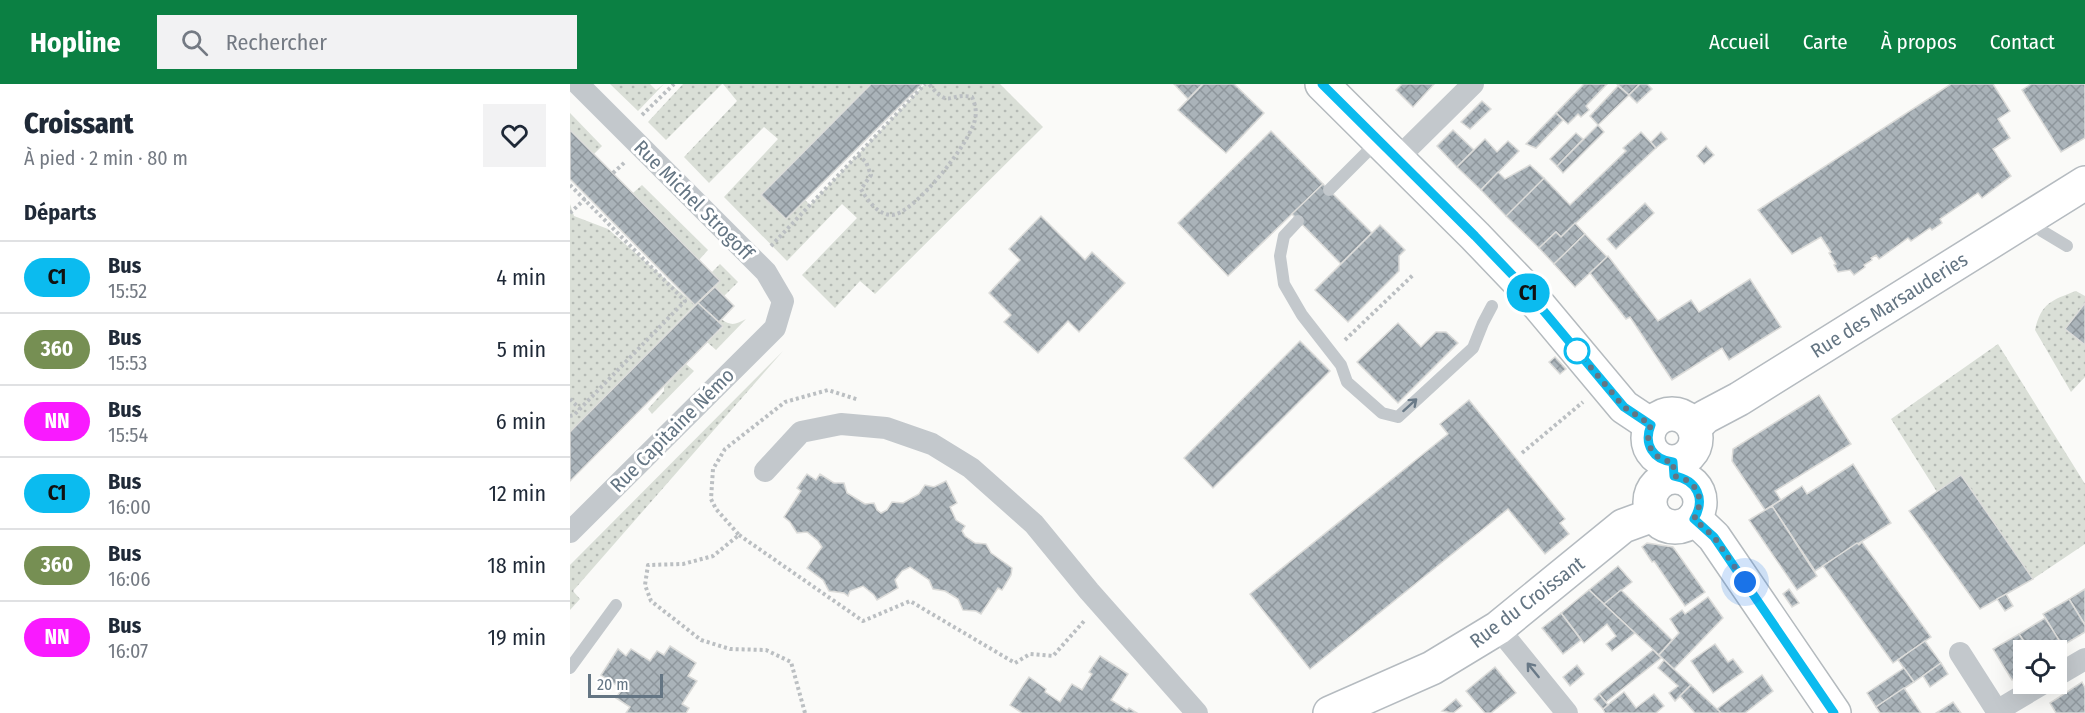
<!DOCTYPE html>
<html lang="fr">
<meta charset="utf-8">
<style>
:root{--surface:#fff;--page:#f2f2f3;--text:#1f2937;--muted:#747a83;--line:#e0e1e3;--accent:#0b8043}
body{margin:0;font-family:"Fira Sans Condensed",sans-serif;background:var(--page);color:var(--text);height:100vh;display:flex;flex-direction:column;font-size:22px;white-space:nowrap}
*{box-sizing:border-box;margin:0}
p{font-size:20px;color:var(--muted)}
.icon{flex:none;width:33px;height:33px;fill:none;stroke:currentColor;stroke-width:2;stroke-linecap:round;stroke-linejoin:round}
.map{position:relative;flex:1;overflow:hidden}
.panel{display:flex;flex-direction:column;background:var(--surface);width:570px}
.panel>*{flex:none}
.badge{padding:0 12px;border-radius:20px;font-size:21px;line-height:39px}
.controls{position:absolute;left:1443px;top:556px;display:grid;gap:12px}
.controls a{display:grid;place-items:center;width:54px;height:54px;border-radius:0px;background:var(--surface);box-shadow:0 6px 24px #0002;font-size:30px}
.scale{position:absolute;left:18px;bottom:15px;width:75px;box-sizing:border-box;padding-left:6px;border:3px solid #647583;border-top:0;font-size:16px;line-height:21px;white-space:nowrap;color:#647583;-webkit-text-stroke:4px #fff;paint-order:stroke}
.you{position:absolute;width:30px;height:30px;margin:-15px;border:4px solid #fff;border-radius:50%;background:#1a73e8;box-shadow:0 0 0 9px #1a73e833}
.map>.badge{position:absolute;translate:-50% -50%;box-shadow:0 0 0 3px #fff}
h2{padding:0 24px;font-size:22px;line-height:54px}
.round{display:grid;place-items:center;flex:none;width:63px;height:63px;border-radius:0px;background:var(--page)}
.overview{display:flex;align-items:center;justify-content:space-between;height:102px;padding:0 24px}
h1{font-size:28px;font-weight:800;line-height:45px}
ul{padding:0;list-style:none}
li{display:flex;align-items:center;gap:18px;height:72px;padding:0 24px;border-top:2px solid var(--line)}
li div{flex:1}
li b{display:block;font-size:22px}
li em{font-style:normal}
li .badge{min-width:66px;font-weight:700;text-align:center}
header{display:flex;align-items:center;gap:36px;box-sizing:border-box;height:84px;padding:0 30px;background:var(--accent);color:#fff}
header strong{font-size:28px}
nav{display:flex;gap:33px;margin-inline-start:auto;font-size:21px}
.search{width:420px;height:54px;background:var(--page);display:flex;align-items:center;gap:15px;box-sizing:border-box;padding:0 21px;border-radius:0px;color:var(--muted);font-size:22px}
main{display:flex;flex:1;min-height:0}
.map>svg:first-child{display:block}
.grass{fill:url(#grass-dots)}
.building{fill:url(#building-cross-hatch);stroke:#dcdcda;stroke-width:1.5}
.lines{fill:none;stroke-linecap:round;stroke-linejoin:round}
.secondary-casing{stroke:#b5bbc0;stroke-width:36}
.primary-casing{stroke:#b4babe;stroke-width:36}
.path{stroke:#bbbfc2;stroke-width:4;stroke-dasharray:3 3;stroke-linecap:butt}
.lane{stroke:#c3c8cc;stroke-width:12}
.street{stroke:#c3c8cc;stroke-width:22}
.secondary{stroke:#fff;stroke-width:33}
.primary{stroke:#fff;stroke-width:33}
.oneway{stroke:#697987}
.line-casing{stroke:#fff;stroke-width:14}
.line{stroke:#0bbbef;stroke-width:9}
.walk{stroke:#647583;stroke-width:6;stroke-dasharray:0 10.8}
.stop-dot{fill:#fff;stroke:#0bbbef;stroke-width:3}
.labels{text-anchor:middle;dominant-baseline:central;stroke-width:6;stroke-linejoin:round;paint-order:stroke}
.street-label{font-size:20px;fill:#647583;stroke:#fff}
</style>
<header>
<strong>Hopline</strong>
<div class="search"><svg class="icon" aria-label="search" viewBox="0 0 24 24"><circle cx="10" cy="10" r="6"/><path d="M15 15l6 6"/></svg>Rechercher</div>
<nav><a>Accueil</a><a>Carte</a><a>À propos</a><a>Contact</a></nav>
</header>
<main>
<section class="panel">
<div class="overview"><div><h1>Croissant</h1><p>À pied · 2 min · 80 m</p></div><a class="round"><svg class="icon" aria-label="heart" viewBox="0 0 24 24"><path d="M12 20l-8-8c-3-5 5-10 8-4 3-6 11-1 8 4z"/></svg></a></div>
<h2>Départs</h2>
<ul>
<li><span class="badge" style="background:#0bbbef;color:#111">C1</span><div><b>Bus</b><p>15:52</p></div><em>4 min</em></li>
<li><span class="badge" style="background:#768f53;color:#fff">360</span><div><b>Bus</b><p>15:53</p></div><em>5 min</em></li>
<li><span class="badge" style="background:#f91aff;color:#fff">NN</span><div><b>Bus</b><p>15:54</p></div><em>6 min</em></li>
<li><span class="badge" style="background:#0bbbef;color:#111">C1</span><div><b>Bus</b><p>16:00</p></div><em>12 min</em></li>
<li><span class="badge" style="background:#768f53;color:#fff">360</span><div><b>Bus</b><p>16:06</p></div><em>18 min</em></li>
<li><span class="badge" style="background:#f91aff;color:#fff">NN</span><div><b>Bus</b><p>16:07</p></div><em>19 min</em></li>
</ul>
</section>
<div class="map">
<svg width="1515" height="629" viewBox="0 0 1515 629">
<defs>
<pattern id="grass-dots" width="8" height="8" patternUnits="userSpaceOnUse" patternTransform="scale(1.5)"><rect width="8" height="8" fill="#dadfd7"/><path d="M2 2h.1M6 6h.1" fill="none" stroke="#b4b9b4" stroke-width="1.8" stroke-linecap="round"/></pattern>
<pattern id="building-cross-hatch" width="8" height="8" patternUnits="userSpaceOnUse" patternTransform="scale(1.5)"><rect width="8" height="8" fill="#aab3b9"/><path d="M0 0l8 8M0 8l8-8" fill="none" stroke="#8e969c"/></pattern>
</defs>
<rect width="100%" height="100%" fill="#fafaf8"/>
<g class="grass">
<path d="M40,0h40l6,6 8,-6 -26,27z"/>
<path d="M113,0h39l-56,56 -18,-18z"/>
<path d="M153,0h148l-109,111 24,24 19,-19 5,5 115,-121h75l43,43 -168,167 -15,-13 -25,27 -33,-33 55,-57 -15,-14 -55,57 -63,-64 54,-58 -14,-12 -55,56 -25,-26 53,-56z"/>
<path d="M0,29l32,33 -8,8 -24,-24z"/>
<path d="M72,101l66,65 -9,10 -66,-67z"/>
<path d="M0,120l4,12 34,13 87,76 -125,127z"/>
<path d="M150,180l18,18 -14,14 -9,-9 5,-6 -8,-9z"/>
<path d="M1506,207l9,5v7l-20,26 20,16v32l-14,15 -36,-62c6,-27 17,-30 41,-39z"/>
<path d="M151,235c10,7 14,6 25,0l-30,31 -9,-8 16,-15 -4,-5z"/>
<path d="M1428,260l87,140v60l-52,35 -71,-103 -25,16 -46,-73z"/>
<path d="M213,267l-210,240 7,8 -10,11v-45z"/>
<path d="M116,280l8,7 -42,43 -4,-5 16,-18v-4z"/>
</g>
<g class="building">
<path d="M301,0h51l-136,135 -25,-24z"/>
<path d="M604,0h29l-15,15z"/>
<path d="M633,0h31l30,29 -38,40 -48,-43z"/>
<path d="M832,0h32l-21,23 -17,-17z"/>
<path d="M1014,0h23l-21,22 3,4 -8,7 -3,-3 -10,10 -12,-11z"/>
<path d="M1047,0h23l-11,11z"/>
<path d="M1070,0h7l5,5 -15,14 -8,-8z"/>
<path d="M1381,0h42l17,27 -12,8 12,19 -17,11 18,27 -29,22 -4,-5 -38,26 2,4 -10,7 -2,-2 -19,13 -3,-3 -29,21 -3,-4 -5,3 1,2 -8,5 1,2 -11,8 -4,-5 -12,2 -4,-7 2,-1 -7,-11 2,-1 -10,-15 -29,17 -34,-44z"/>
<path d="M1461,0h54v54l-24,14 -39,-62z"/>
<path d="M1048,2l11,9 -31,30 -8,-9z"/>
<path d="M912,17l9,8 -21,20 -9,-7z"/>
<path d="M986,29l7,7 -27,28 -10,-4z"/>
<path d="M1028,41l6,7 -41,41 -6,-7z"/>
<path d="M0,46l150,151 -25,24 -125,-126z"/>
<path d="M883,46l21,20 -17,17 -20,-21z"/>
<path d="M701,47l52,53 -95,92 -50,-53z"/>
<path d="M1071,48l15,16 -95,89 -5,-5 -17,16 -33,-32 38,-38 26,27 56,-54 -3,-3z"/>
<path d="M1091,48l6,7 -11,9 -5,-6z"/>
<path d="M1006,49l7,6 -26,27 -7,-7z"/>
<path d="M915,55l12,13 11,-11 11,10 -38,39 -24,-23z"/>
<path d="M1136,62l8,9 -10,9 -7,-8z"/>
<path d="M960,81l14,13 -38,38 -25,-26 17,-18 7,7z"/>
<path d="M753,100l49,49 -31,31 -49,-50z"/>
<path d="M1075,119l9,10 -38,36 -9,-10z"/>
<path d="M471,132l44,44 7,-8 33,31 -46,49 -11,-11 -30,32 -34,-31 7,-7 -22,-22 31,-33 -11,-11z"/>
<path d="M1005,139l10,11 -31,30 -15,-16 17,-16 5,5z"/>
<path d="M810,141l25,25 -6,6v15l-51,51 -33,-32z"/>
<path d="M1015,150l22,23 -32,30 -21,-23z"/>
<path d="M1038,172l50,65 33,-21 8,12 51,-33 31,48 -52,33 -7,-12 -50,32 -42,-63 -4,2 -36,-46z"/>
<path d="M145,203l19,19 -15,16 -21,-19z"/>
<path d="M128,219l25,23 -153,155v-49z"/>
<path d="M1515,219v42l-20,-16z"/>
<path d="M828,239l23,24 15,-15h10l12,11 -60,60 -41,-41z"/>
<path d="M730,257l30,30 -117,117 -29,-30z"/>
<path d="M985,273l11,12 -6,5 -11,-12z"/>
<path d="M1249,311l32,49 -76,47 6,9 -16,10 -33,-49 1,-12z"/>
<path d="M899,316l96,119 -5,4 9,11 -24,20 -37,-45 -198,160 -60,-75 198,-160 -8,-10z"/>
<path d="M1283,380l38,59 -76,48 -43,-65 30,-20 5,8z"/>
<path d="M237,390l9,6 4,-6 14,9h10l3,10 18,11 9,-1 3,7 4,3 6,-3 5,-8 11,1 16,-9 6,-9 9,2 12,-6 11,22 -7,4 6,13 9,6 -3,5 3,5 10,7 11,1 5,9 21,15 -1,7 -9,15 -4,-2 -17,26 -5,-3 -13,-1 -5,-11 -13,-8 -12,-2 -4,-9 -19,-13 -8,4 -7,9 3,8 -21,12 -3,-5 -11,-9 -13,5 -2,5 -4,-3 -15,-2 -6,-11 -16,-12 15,-21 -4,-6 -11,-9 -10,1 -7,-11 -6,-5 17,-26 -4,-3z"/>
<path d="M1391,391l72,104 -53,30 -71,-98z"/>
<path d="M1202,422l45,70 -20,14 -48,-70z"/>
<path d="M1292,458l69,95 -38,26 -70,-97 34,-23 2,2z"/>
<path d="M1077,459l26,4 32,45 -20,14 -31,-45 -2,1 -10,-15z"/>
<path d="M1048,482l14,16 -28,22 -15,-14z"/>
<path d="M1219,505l10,14 -7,4 -9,-13z"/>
<path d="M1515,505v36l-16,-26z"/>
<path d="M1019,506l46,43 -23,18 -6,-7 10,-8 -9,-12 -23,19 -23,-30z"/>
<path d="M1051,506l51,50 -13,15 -55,-51z"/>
<path d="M1436,510l7,12 -8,5 -8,-12z"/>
<path d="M1138,513l15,21 -49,51 -15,-14 20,-22 -9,-14 12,-9 3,4z"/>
<path d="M1499,515l16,26v7l-23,14 -19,-32z"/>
<path d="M991,529l20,27 -18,14 -21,-26z"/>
<path d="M1475,534l19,30 -8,5v-2h-26l-11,-17z"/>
<path d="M1449,550l11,17h-6v22l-12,7 -19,-31z"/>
<path d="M1355,557l16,22 -27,19 -16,-22z"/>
<path d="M1145,560l13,18 5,-3 10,13 -30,21 -22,-32z"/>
<path d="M100,562l26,17 -8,13 9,5 -15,23 7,4 -3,5h-60l4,-6 -14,-9 6,-9 -21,-14 17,-26 8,7 5,-7 19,12 7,-10 7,4z"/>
<path d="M1083,566l8,8 -55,44 -7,-8z"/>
<path d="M530,572l28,18 -17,26 16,10 2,-2 8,5h-115l-12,-8 19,-28 17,12 -1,3 15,10 12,-18 10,6 10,-16 -3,-2z"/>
<path d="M1094,576l27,25 -16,16 -6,-8 9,-7 -20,-18z"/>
<path d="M1371,579l7,11 -18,13 -7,-11z"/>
<path d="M1007,581l7,9 -14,12 -7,-9z"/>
<path d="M925,583l21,26 -25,20h-6l-19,-22z"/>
<path d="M1334,584l10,14 -38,25 -9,-14z"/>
<path d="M1192,591l11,16 -28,22h-24l-4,-4z"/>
<path d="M1512,598l3,6v25h-29l-6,-10z"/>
<path d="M1121,601l26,24 4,4h-26l-15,-17z"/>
<path d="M1334,604l17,25h-41l-4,-6z"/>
<path d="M1054,608l12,16 18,-14 10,12 -8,7h-51l-2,-4z"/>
<path d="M1029,610l9,11 -5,4 -9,-10z"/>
<path d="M886,615l6,7 -9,7 -11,-2z"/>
<path d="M1383,618l8,11h-25z"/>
</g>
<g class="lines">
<defs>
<g id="secondary">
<path d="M1124,344l11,-11 34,-18 346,-216"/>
<path d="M760,629l102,-45 66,-40 125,-102 30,-11"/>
</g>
<g id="primary">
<path d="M752,0l153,152 46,48 103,123 27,18"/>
<circle cx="1102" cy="354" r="24"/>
<circle cx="1105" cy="418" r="25"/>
<path d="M1124,434l20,19 120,176"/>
</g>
</defs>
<use href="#secondary" class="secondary-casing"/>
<use href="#primary" class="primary-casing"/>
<g class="path">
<path d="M72,31l32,-31"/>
<path d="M288,71l8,7 5,13 -10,14c6,11 17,26 31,26 22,-1 80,-74 83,-96 2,-8 0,-15 -3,-22 -24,-5 -22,13 -43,-13"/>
<path d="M43,89l12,-11"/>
<path d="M0,101l115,116 -111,114 -4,1"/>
<path d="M0,129l17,-16"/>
<path d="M201,162l154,-162"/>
<path d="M775,256l68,-65"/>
<path d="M0,315l10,10"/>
<path d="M952,369l61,-51"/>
<path d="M169,451l124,86 47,-20 105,62 15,-9 23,2 32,-36"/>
<path d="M235,629l-14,-51 -25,-12 -36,-1 -29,-9 -50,-39 -6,-16 3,-20 35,-1 30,-8 26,-21 -23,-26 -5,-10 2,-30 12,-20 60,-47 43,-12 31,10"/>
</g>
<g class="lane">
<path d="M759,106l49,-49"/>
<path d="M728,137l-14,15 -4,20 4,28 18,31 39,50 6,17 35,31 16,4 75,-69 10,-25 9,-17"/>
<path d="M1472,147l25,15"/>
<path d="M0,584l46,-63"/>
</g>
<g class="street">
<path d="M827,75l76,-75"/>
<path d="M195,387l36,-39 40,-8 45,4 46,16 39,24 63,56 55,67 108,122"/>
<path d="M0,448l205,-204 8,-27 -17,-29 -188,-188"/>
<path d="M928,544l69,85"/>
<path d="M1390,569l37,58"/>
<path d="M1486,592l29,-17"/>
<path d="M1428,629l-1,-2 45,-27"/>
</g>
<use href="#secondary" class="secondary"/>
<use href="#primary" class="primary"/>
</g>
<defs><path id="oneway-shaft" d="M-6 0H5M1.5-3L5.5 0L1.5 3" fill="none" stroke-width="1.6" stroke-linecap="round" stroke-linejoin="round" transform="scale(1.5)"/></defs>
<g class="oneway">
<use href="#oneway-shaft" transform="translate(840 321) rotate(-42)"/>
<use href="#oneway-shaft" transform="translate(963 586) rotate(-129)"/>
</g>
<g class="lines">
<defs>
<path id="line" d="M752,0l153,152 46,48 103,123 27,18c-8,19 2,35 22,37l1,14c23,4 32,23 20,43l20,18 120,176"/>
</defs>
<use href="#line" class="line-casing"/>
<use href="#line" class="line"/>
<path class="walk" d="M1007,267l47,56 27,18c-8,19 2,35 22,37l1,14c23,4 32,23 20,43l20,18 31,45"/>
</g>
<circle class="stop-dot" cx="1007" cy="267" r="12"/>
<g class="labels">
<g class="street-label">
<text transform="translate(124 116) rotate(45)">Rue Michel Strogoff</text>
<text transform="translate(1319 221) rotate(-32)">Rue des Marsauderies</text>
<text transform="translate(102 346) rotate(-45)">Rue Capitaine Némo</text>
<text transform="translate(957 518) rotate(-37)">Rue du Croissant</text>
</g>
</g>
</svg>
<div class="controls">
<a><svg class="icon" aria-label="locate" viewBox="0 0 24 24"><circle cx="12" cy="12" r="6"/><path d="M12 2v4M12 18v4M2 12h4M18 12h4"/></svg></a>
</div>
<div class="scale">20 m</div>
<div class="you" style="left:1175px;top:498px"></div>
<b class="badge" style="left:958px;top:209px;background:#0bbbef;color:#111">C1</b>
</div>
</main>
